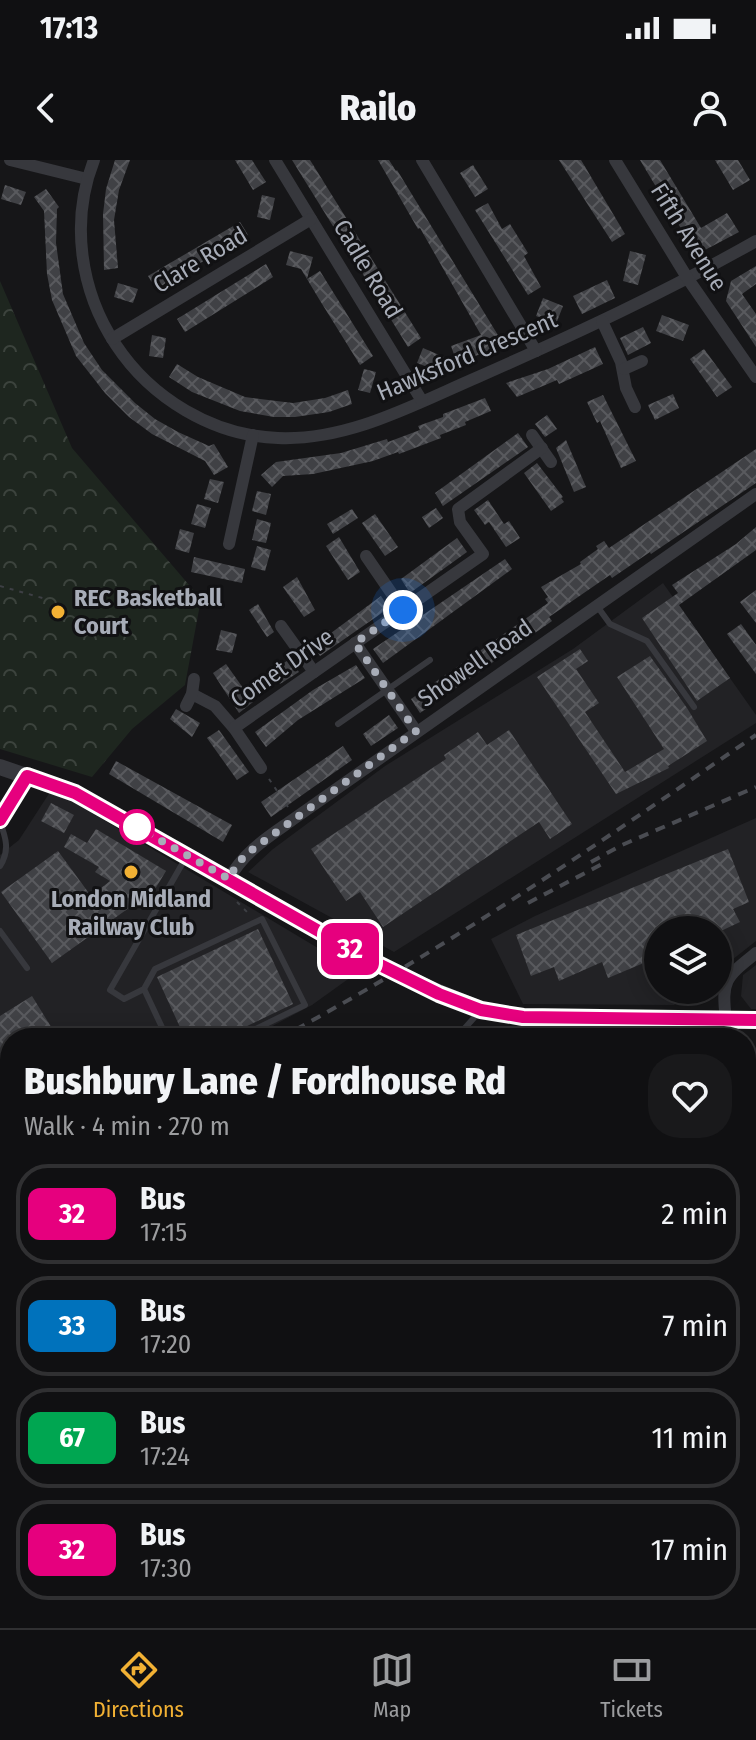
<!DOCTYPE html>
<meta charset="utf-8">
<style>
:root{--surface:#101012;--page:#19191b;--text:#f1f3f6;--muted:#9c9d9f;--line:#303032;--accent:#f2b134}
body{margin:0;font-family:"Fira Sans Condensed",sans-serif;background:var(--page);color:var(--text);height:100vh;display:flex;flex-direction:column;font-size:30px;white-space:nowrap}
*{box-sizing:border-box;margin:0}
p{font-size:26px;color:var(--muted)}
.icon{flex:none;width:44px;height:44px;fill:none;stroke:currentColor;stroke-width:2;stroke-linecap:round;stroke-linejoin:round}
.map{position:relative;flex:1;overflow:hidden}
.drawer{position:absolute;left:0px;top:868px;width:756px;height:600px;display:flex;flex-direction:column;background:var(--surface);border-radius:32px 32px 0 0;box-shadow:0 4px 20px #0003,0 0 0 2px var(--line)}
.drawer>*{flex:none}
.badge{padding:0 16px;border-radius:12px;font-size:28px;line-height:52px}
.controls{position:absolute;left:644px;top:756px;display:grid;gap:16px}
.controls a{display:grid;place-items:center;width:88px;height:88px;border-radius:50%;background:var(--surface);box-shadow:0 4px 20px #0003,0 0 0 2px var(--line);font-size:40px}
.you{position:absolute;width:40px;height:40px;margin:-20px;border:6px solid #fff;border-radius:50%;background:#1a73e8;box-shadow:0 0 0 12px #1a73e833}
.map>.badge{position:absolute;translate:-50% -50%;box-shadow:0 0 0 4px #fff}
.round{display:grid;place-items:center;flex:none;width:84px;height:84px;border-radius:32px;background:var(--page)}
.summary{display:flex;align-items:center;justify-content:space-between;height:136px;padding:0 24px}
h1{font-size:38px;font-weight:800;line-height:60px}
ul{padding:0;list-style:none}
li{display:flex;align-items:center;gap:24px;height:100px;margin:0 16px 12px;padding:0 8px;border:4px solid var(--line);border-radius:32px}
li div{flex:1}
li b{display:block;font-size:30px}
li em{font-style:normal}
li .badge{min-width:88px;font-weight:700;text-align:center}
.status{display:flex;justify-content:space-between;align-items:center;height:56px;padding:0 40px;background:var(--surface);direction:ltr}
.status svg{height:22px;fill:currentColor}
header{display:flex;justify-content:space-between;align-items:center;height:104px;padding:0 24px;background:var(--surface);font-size:36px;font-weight:800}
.tabs{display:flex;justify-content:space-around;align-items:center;height:112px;border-top:2px solid var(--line);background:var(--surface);font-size:22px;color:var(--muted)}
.tabs a{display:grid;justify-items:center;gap:4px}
.tabs .current{color:var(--accent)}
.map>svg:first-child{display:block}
.built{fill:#222225}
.grass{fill:#1e261f}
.park{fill:url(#park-crowns)}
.building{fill:url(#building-cross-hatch)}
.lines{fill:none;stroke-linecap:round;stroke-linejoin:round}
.path{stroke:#3d3f44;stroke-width:2;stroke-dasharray:4 6;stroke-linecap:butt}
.service{stroke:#37383d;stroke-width:6}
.minor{stroke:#37383d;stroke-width:12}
.tertiary{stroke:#37383d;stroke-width:16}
.rail{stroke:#4a4c52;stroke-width:4;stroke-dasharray:10 8;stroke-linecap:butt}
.tertiary-bridge{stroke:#37383d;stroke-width:16}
.line-casing{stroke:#fff;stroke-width:18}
.line{stroke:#e6007e;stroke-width:12}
.walk{stroke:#a8adb8;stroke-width:8;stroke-dasharray:0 14.4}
.poi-dot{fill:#f2b134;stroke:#111113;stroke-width:3}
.stop-dot{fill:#fff;stroke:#e6007e;stroke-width:4}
.labels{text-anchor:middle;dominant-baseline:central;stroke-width:6;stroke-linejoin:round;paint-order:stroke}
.street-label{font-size:24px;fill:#a8adb8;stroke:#111113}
.poi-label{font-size:24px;font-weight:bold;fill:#a8adb8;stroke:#111113;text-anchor:start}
</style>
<div class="status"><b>17:13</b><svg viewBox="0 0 49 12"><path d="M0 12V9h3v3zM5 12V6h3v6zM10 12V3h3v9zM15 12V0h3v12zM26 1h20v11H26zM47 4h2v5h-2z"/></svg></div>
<header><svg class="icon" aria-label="back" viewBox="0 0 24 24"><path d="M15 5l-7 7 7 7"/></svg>Railo<svg class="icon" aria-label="person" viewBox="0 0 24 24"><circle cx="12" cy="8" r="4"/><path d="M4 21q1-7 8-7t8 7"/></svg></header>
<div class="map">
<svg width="756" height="1468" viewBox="0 0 756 1468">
<defs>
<pattern id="park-crowns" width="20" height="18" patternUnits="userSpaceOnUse" patternTransform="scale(2)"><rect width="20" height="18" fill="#1e261f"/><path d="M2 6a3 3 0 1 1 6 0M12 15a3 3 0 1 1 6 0" fill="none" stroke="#3c433d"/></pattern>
<pattern id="building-cross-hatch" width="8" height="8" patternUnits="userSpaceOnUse" patternTransform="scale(2)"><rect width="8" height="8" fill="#404145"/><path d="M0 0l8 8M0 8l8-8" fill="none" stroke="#595a5e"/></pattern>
</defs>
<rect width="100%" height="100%" fill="#161618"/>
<g class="built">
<path d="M663,423l93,132v8l-362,229 -146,-80 25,-23 112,-83 188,-117z"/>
<path d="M52,629l306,183 -46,33 -62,33h-240v120l-10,5v-308l19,-15z"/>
<path d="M756,658v123l-38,30v-41h-60v60h36l-20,15 -151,-1 -32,-65 44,-23z"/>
<path d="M756,805v44h-5l-10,-13 2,-21z"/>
<path d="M487,869l252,8v1h-259z"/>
</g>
<path class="grass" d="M530,1458h107l3,10h-110z"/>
<path class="park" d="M0,121l72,167 129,151 -16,86 -53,44 -40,48 -92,-28z"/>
<g class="building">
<path d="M115,0h15l-11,30 -5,30 4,48 -14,2 -1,-56 3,-25z"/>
<path d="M235,0h17l14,22 -13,8z"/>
<path d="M292,0h18l111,178 -13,9z"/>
<path d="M378,0h11l7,11 1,-1 107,175 -47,18 -6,-17 30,-11 -61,-107 -2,1z"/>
<path d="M559,0h22l44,74 -13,8z"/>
<path d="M640,0h20l41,68 26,-15 12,19 -36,19 -11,-4z"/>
<path d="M715,0h23l12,20 -17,10z"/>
<path d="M473,5l15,24 -13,8 -15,-24z"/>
<path d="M5,25l21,7 -5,13 -20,-6z"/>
<path d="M46,29l13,18 -2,2 -1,34 7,51 21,49 18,27 33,33 20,16 23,13 31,14 5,-2 14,23 -14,8 -9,-14 -53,-27 -23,-17 -24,-24 -29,-37 -24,-56 -5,-26 -3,-63 -10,-14z"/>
<path d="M262,35l13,3 -5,22 -13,-3z"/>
<path d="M488,43l14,26 8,-5 18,29 -4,3 17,31 -13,8 -53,-85z"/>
<path d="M240,62l8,13 -92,54 -8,-13z"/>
<path d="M290,91l23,6 -6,22 13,-8 53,85 -13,9 -41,-66 -18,-30 -15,-4z"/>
<path d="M630,91l16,4 -8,30 -15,-4z"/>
<path d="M266,104l7,13 -88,55 -8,-13z"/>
<path d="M756,106v18l-14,10 14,20v33l-30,-46 5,-20z"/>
<path d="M607,120l8,18 -33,16 -9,-18z"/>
<path d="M118,123l20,6 -5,14 -19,-6z"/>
<path d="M543,138l20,8 -7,18 -20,-8z"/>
<path d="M662,155l27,10 -6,16 -27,-10z"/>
<path d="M643,167l8,16 -23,12 -8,-17z"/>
<path d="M152,175l14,3 -3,20 -14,-2z"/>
<path d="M595,187l8,17 -44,20 -2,-4 -40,17 -11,-14 42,-14z"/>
<path d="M423,188l21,9 -6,14 -21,-8z"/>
<path d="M704,189l28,38 -15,10 -27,-38z"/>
<path d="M177,204l21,13 47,20 48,6 32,-5 23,-8 4,14 -23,8 -34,5h-21l-34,-6 -48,-19 -23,-15z"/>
<path d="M364,209l12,3 -6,21 -12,-3z"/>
<path d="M673,234l6,14 -24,12 -7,-15z"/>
<path d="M603,235l33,66 -15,7 -21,-47 -3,2 -10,-21z"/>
<path d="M485,238l6,13 -26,11 1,3 -26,10 1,3 -42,16 -1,-2 -25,9 -60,13 -30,2 -11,11 -11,-12 15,-13 65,-9 46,-14 1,3 32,-12 -2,-4 25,-9v-3z"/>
<path d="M547,255l10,14 -12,8 -10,-13z"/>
<path d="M518,273l10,14 -85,59 -8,-13z"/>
<path d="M566,280l20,47 -12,5 -18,-44z"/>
<path d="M756,289v34l-105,71 -1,-2 -38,26 -2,-3 -61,42 3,4 -132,92 -9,-14 137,-96 -3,-4 3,-2 -7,-10 40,-23 -1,-2 18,-13 -2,-3 8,-5 5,7z"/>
<path d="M537,303l26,34 -2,1 3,4 -13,9 -27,-38z"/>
<path d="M210,319l14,3 -6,21 -14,-4z"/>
<path d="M257,331l14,3 -5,21 -14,-4z"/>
<path d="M488,340l16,24 5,-3 11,17 -14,9 -17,-25 -4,3 -11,-15z"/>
<path d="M197,344l14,4 -6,20 -14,-4z"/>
<path d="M436,348l7,10 -14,10 -7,-11z"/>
<path d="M352,349l6,9 -25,16 -6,-10z"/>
<path d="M375,354l23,33 -13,9 -23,-33z"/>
<path d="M257,359l14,4 -5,20 -14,-3z"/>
<path d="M756,367v23l-77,55 51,73 -33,23 -55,-83 36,-25 -6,-8 64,-41z"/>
<path d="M180,369l14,4 -5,20 -14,-4z"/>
<path d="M339,377l21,35 -12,8 -22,-34z"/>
<path d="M457,378l10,14 -57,41 -9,-14z"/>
<path d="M257,386l14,4 -6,21 -14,-4z"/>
<path d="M194,397l51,12 -3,14 -51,-11z"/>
<path d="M505,399l7,10 -129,94 -10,-14z"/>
<path d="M297,417l18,33 -11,7 -21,-30z"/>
<path d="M756,430v33l-16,-21z"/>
<path d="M381,436l8,12 -69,48 -9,-14 18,-12 2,3z"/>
<path d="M258,444l16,28 -7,5 -18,-27z"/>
<path d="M741,464l15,21v29l-29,-40z"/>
<path d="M221,470l16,4 -5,19 -16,-3z"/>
<path d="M580,489l8,12 -12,8 23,34 -14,9 40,60 39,-23 -47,-72 33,-21 37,52 20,33 -39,25 1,2 -53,26 -79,-117z"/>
<path d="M290,499l9,13 -19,12 -9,-13z"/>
<path d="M226,504l27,38 -14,11 -26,-40z"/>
<path d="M356,505l9,13 -67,42 -32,27 -11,-15 58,-42z"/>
<path d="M176,549l24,14 -8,14 -22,-18z"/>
<path d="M389,555l9,13 -27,18 -8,-12z"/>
<path d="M219,570l30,42 -12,8 -30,-42z"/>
<path d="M509,570l63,94 -22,15 -11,-17 -156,105 -23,-35 -14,9 -35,-52 135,-90 -2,-4 34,-23 9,13z"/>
<path d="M343,586l9,14 -81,57 -10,-15z"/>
<path d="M116,601l116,64 -9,17 -114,-68z"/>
<path d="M51,643l23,12 -10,18 -23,-12z"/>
<path d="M96,669l70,42 -20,33 -6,-4 -88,63 -51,-71 57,-41 33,45 19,-15 -15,-9 4,-5 -35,-20 7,-13 16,9z"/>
<path d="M728,689l21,53 -16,7 7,13 -17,8h-65v27l-50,21 -6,-16 -43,19 -5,-14 -23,9 -15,-41z"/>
<path d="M258,769l35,75 -71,34h-37l-28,-61z"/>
<path d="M32,836l26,42h-48v68l-10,6v-96z"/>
<path d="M10,1162v20l-10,5v-21z"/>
<path d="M756,1242v21l-10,7v-22z"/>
<path d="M10,1276v68l-10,-18v-49z"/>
<path d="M0,1392l10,12v32l-10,-13z"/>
<path d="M69,1458h28l-13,10h-28z"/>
<path d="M166,1458h21l-6,10h-21z"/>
<path d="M222,1458h29l-5,10h-16l-9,-5z"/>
<path d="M297,1458h32l13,7 -1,3h-27z"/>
</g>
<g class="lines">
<g class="path">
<path d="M0,426l46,13"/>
<path d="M269,619l19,28"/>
<path d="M237,742l13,13"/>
<path d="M555,1458l10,10"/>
<path d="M698,1458l4,10"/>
</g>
<g class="service">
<path d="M597,446l13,18 37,17 47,66"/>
<path d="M338,564l92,-64"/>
<path d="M0,662c6,16 10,29 0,44"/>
<path d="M185,699l-75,131 14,9 20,-10 11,-20 107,-50 43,86 -68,33"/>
<path d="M0,771l27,37"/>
<path d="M144,829l23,49"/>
<path d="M456,878l25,-28"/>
<path d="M678,878l10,-18"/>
<path d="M0,988l10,-4"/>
<path d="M0,1056l10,-5"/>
<path d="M347,1468l6,-10"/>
<path d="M405,1468l6,-10"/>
</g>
<g class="minor">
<path d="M10,0l77,19"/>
<path d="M94,0c-24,61 -14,131 22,185 35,53 97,91 162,93 71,3 137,-34 200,-61 95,-42 188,-85 278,-136"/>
<path d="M275,0l147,241"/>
<path d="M422,0l114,191"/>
<path d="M615,0l73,119 68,98"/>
<path d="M602,161l19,41 5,26 9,19"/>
<path d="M112,179l199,-120"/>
<path d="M624,209l18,-8"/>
<path d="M532,275l19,27"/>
<path d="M229,384l24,-109"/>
<path d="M366,396l37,54"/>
<path d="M281,466l33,46"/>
<path d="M355,483l61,88"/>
<path d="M192,534l23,12 19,22"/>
<path d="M186,546l6,-12 2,-15"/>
<path d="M261,608l-27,-40 249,-174 -23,-32 -2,-13 84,-61"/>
<path d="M0,660l27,-44"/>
<path d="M229,719c15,-28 41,-43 66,-61l461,-324"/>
<path d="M726,859c-5,-39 0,-42 30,-66"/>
<path d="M746,1034l10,1"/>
<path d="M0,1155l10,-5"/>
<path d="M746,1167l10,-7"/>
<path d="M0,1265h10"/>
<path d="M746,1293l10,-7"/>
<path d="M746,1411l10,-4"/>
<path d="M0,1443l10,13"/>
<path d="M279,1458l17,10"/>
<path d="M492,1458l6,10"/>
<path d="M512,1458l6,10"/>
<path d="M29,1468l12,-10"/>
<path d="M207,1468l6,-10"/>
</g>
<g class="tertiary">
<path d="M0,607l75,26 295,167"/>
<path d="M426,827l59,24 38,6 233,3"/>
</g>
<g class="rail">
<path d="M591,702l31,-17 134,-58"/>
<path d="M528,743l78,-41"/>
<path d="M280,878c166,-89 321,-196 476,-303"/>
<path d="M0,1029l10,-5"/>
</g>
<path class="tertiary-bridge" d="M370,800l56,27"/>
</g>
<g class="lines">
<defs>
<path id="line" d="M0,660l27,-44 48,17 295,167 69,34 42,16 42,7 233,3"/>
</defs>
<use href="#line" class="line-casing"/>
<use href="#line" class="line"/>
<path class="walk" d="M137,667l92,52 8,-15 12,-12 167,-121 -61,-88 48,-33"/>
</g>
<g class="poi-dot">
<circle cx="58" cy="452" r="8"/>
<circle cx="131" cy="712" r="8"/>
</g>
<circle class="stop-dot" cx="137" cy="667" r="16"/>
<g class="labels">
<g class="street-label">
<text transform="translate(689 77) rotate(58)">Fifth Avenue</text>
<text transform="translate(200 100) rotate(-31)">Clare Road</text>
<text transform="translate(368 109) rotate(59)">Cadle Road</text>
<text transform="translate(467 196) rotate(-23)">Hawksford Crescent</text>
<text transform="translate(475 503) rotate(-35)">Showell Road</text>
<text transform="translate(282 508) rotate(-35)">Comet Drive</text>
</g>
<g class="poi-label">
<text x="74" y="438">REC Basketball<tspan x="74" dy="28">Court</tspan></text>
<text x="131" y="739" text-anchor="middle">London Midland<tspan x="131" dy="28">Railway Club</tspan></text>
</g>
</g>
</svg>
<div class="controls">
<a><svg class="icon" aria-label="layers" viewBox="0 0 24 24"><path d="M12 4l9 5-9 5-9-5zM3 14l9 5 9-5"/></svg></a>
</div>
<div class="you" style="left:403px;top:450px"></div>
<b class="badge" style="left:350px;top:789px;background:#e6007e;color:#fff">32</b>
<section class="drawer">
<div class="summary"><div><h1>Bushbury Lane / Fordhouse Rd</h1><p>Walk · 4 min · 270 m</p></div><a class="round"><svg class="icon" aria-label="heart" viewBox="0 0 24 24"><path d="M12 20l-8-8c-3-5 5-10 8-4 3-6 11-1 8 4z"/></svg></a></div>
<ul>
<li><span class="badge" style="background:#e6007e;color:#fff">32</span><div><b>Bus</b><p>17:15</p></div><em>2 min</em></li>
<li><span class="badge" style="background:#0072bc;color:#fff">33</span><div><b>Bus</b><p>17:20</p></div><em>7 min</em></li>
<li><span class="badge" style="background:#00a651;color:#fff">67</span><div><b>Bus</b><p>17:24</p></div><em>11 min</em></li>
<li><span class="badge" style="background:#e6007e;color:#fff">32</span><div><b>Bus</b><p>17:30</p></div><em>17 min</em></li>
</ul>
</section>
</div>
<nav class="tabs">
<a class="current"><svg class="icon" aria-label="directions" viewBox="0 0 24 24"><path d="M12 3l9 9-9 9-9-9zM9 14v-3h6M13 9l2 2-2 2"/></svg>Directions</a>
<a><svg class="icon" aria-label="map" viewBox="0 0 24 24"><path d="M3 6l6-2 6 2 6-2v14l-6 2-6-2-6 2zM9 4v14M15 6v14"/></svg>Map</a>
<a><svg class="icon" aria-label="tickets" viewBox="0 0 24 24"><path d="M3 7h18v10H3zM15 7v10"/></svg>Tickets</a>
</nav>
